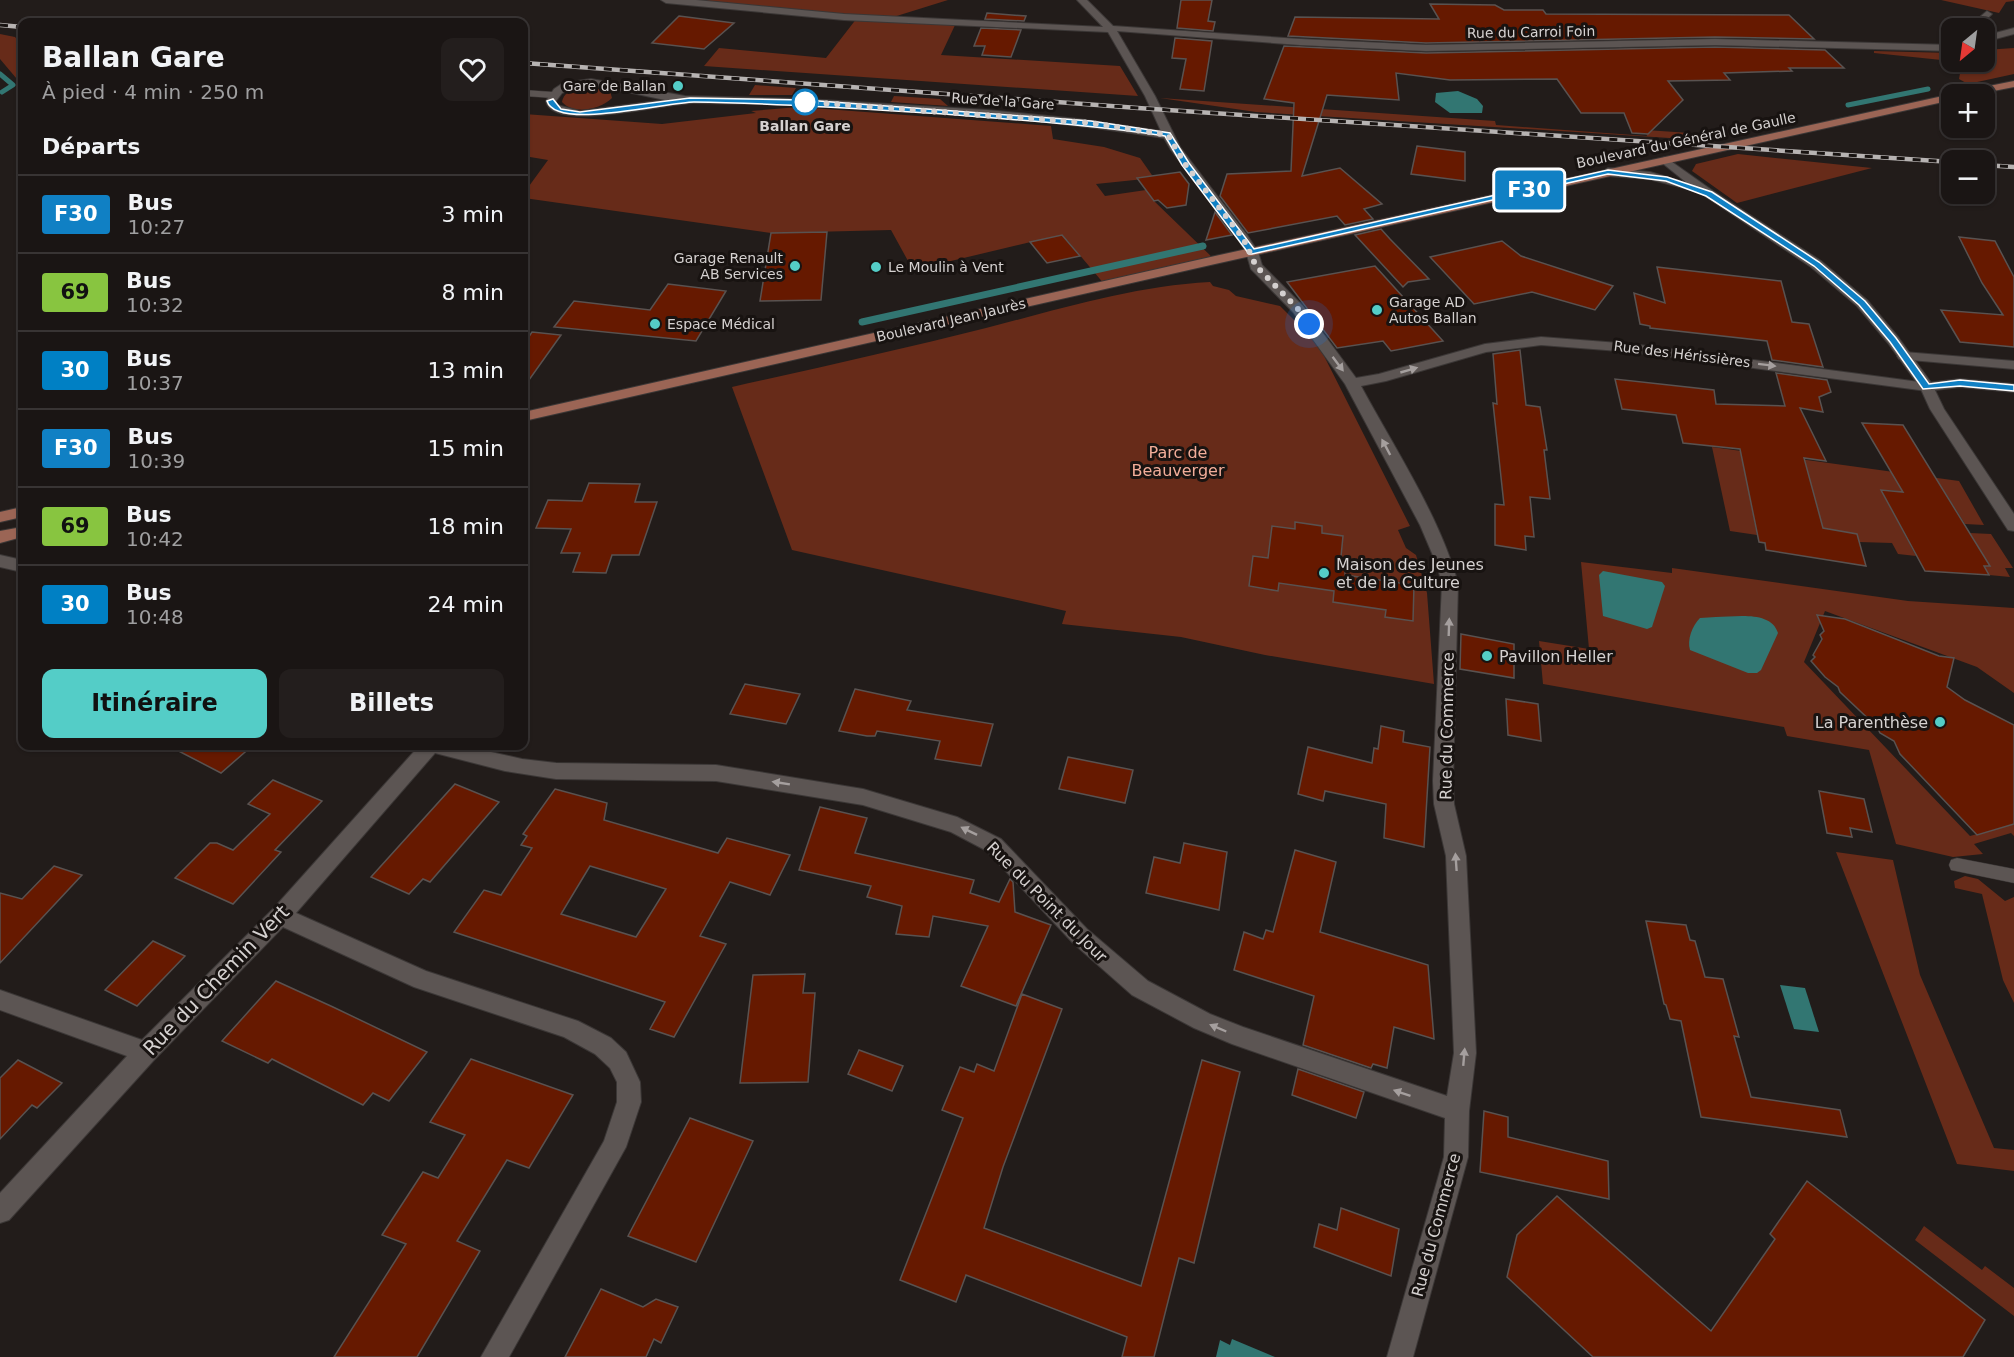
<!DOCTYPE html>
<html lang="fr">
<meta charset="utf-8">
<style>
:root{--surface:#1a1514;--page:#231e1d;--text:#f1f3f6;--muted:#9f9fa0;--line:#383434;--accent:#54cdc7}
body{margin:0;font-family:"DejaVu Sans",sans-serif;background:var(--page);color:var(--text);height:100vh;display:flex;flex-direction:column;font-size:22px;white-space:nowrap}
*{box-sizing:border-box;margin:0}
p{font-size:20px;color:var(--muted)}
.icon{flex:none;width:33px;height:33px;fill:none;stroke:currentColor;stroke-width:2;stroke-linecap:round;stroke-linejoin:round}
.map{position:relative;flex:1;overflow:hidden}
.side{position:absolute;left:18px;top:18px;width:510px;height:732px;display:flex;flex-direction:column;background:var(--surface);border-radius:12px;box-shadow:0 2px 4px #0004,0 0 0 2px var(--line)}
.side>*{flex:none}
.badge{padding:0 12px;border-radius:4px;font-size:21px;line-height:39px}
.needle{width:39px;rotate:209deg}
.tools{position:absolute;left:1941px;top:18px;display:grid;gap:12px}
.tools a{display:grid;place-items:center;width:54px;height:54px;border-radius:12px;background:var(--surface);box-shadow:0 2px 4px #0004,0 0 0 2px var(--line);font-size:30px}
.you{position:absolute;width:30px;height:30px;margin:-15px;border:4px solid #fff;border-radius:50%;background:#1a73e8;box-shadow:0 0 0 9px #1a73e833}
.map>.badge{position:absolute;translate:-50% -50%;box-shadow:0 0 0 3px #fff}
h2{padding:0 24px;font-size:22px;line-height:54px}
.round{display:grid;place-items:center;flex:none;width:63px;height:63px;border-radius:12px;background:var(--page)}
.summary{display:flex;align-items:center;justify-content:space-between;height:102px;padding:0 24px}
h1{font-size:28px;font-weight:700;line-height:45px}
.primary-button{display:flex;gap:12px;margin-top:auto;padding:12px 24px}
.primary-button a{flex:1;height:69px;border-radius:12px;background:var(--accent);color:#111;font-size:24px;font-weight:700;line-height:69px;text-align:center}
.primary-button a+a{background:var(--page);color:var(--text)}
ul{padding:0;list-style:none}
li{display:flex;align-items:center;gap:18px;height:78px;padding:0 24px;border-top:2px solid var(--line)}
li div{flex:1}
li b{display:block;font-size:22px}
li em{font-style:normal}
li .badge{min-width:66px;font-weight:700;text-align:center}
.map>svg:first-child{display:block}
.green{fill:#672b19}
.water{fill:#327672}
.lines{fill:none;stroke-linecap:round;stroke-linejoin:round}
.stream-far1{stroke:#327672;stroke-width:5}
.stream{stroke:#327672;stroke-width:7}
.building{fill:#661900;stroke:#595250;stroke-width:1.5;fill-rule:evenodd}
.service-casing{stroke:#3b3736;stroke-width:1}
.minor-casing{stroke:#3b3736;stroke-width:2}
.tertiary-casing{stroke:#3b3736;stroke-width:2}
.primary-casing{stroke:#3b3736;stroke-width:2}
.service{fill:#5c5553;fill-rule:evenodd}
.minor{fill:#5c5553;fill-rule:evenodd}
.tertiary{fill:#5c5553;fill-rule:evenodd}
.primary{fill:#9b6555;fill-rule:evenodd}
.rail-casing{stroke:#b7b3b2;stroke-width:4.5}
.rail{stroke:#181311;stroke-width:3;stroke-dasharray:8;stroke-linecap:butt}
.oneway{fill:#a59f9e}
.line{fill:#1080c4;stroke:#fff;stroke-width:1.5}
.walk{stroke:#d5d1d0;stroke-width:6;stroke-dasharray:0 10.8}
.poi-dot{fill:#54cdc7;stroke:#181311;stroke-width:2}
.stop-dot{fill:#fff;stroke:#1080c4;stroke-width:3}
.labels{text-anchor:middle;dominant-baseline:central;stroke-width:6;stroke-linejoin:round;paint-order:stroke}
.far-street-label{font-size:14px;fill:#d5d1d0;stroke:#181311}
.far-poi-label{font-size:14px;fill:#d5d1d0;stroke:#181311;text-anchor:start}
.far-stop-label{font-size:14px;font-weight:bold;fill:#d5d1d0;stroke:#181311}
.park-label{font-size:16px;fill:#f2ad99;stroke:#181311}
.poi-label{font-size:16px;fill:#d5d1d0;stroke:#181311;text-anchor:start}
.street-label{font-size:16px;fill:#d5d1d0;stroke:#181311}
.near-street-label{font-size:20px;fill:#d5d1d0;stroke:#181311}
</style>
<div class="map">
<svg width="2014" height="1357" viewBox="0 0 2014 1357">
<rect width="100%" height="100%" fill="#221c1a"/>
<g class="green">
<path d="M667,0h281l-61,19 69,4 -15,32 179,11 18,30 -434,-30 15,-18 107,10 31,-40z"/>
<path d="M1941,0h73v1l-8,1 -7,11z"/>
<path d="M0,34l15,3 7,8v40l-22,-26z"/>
<path d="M2014,48v26l-46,10 -9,-5 3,-17h-2h24l1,-12z"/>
<path d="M1874,51l77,2v8l-77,-8z"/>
<path d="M755,85l41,3 -4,7h-43z"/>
<path d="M588,87l22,4 2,7c-12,12 -39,17 -50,4 2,-12 15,-14 26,-15z"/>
<path d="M894,96l46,3 8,7 -57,-4z"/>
<path d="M1160,98l335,23 1,4 151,11 -2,-6 61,4 -21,5 -429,-27z"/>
<path d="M799,107l252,19 2,13 51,8 36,11 14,20 -58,6 9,12 41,-6 8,11 61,59 -110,25 -38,-45 -10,2 -5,-5 -139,33 -22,-40 -120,3 -247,-35v-5l24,-33 -24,-4v-42l138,10 94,-11 -5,-2z"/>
<path d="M1738,154l134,14 -135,35 -45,-32 4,-7z"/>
<path d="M1210,282l3,4 16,4 7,6 44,10 38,38 92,182 -12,4 8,18 10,7 11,38 7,91 -169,-29 -84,-18 -119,-13 4,-13 -274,-61 -60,-163c85,-19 170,-38 254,-59 74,-19 148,-42 224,-46z"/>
<path d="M1712,447l247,34 25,44 -19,-1 -19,-30 -65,-4 35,66 -18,-2 -6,-11 -33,-1 -2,-8 -34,-6 -10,-37 -67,-14 11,58 -27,-4z"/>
<path d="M1970,533l21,1 22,34h-8l5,9 -21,-2 -5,-9h6z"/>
<path d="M1581,562l91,11v-5l236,33 106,7v85l-37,-26 -152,-56 -21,51 166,174 44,-12v12l-3,-3 -37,11 9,10 -30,3 -57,-13 -27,-94 -82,-14 -3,-9 -241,-43 -4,-43 50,8z"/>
<path d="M1836,852l57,8 27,115 74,173 20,2v21l-57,-7z"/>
<path d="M1965,876l13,3 27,22 9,-4v106l-11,-23 -21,-86 -27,-6 -1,-7z"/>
<path d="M1924,1226l58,44 3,-4 29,22v28l-99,-76z"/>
</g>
<g class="water">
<path d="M1458,91l19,8 6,7 -1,7h-32l-15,-11 1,-9z"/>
<path d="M1603,571l59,11 3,4 -13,41 -5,2 -44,-13 -4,-41z"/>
<path d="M1716,617c19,0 55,-7 62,16l-17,37 -4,3h-9l-58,-23c-3,-10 2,-24 10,-32z"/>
<path d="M1780,985l25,3 14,44 -25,-3z"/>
<path d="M1232,1339l43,18h-59l4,-17 10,5z"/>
</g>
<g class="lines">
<g class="stream-far1">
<path d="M0,74l13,11 -11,7"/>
<path d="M1848,105l80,-16"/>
</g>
<path class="stream" d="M862,322l341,-76"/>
</g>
<g class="building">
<path d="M1181,0h31l-4,21 7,1 -2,9 -36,-3z"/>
<path d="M1430,4l65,1 9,5h39l3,4 243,1 25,24 -99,-2 -289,6 -138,-7 7,-19 144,2z"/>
<path d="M987,13l39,3 -2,5 -39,-2z"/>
<path d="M679,16l55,7 -30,26 -52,-6z"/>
<path d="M981,28l40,2 -10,27 -29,-2 3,-9h-11z"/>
<path d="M1175,38l37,3 -8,50 -24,-2 6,-30 -14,-1z"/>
<path d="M1284,46l142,7 289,-6 110,3 19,18h-55l3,3 -68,2 6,7 -62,1 15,19 -35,34 -16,-1 -8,-20h-43l-24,-34 -107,1 -54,-7 3,27 -72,-5 -25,81 38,-8 42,36 -18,5 9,10 -28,6 -8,-9 -89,17 -28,-37 7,-22 64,-3 3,-68 -30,-4z"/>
<path d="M1417,146l48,6v29l-54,-7z"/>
<path d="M1180,172l9,12 -3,21 -19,3 -9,-8 -4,1 -17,-23z"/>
<path d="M1215,212l17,23 -26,5z"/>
<path d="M1381,229l9,10 39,40 -21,3 -5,5 -48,-52z"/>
<path d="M827,232l-6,68 -61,1 11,-68z"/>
<path d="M1062,235l18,21 -33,7 -17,-21z"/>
<path d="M1959,237l36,4 19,36v70l-54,-5 -19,-32 62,5 -21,-32z"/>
<path d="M1502,241l19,15 92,30 -18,24 -63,-18 -58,12 -44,-47z"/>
<path d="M1375,266l68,75 -52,10 -8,-10 -46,7 -50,-66z"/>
<path d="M1657,267l124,14 11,41 17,2 14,43 -51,-7 -5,-19 -117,-13v-2l-10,-2 -6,-31 31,10z"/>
<path d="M668,284l58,7 -30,50 -142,-14 20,-26 76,9z"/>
<path d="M532,332l29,3 -37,52v-43z"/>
<path d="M1520,350l6,55 14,2 7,43h-3l6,49 -20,-2 4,40 -9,-1 1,14 -31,-5v-41l9,1 -11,-102 4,1 -4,-50z"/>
<path d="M1776,373l51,7 4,12 -12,5 4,15 -23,-4 26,53 -22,-3 19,70 34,6 9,32 -100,-16 -1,-7 -6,-1 -19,-93 -57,-6 -7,-28 -54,-6 -7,-30 99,11 2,14 69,2z"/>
<path d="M1862,423l41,2 87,141h-6l5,9 -64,-4 -44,-81 22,2z"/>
<path d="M589,483l51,1 -5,18h22l-18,53h-27l-6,18 -33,-1 7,-19h-19l10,-24 -35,-1 12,-28 34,1z"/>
<path d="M1295,522l27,4v7l21,3 -3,31 5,1v7l69,10 -1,36 -28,-4 1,-7 -53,-8 1,-11 -55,-8 -1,8 -29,-5 4,-30 15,2 4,-32 23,3z"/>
<path d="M1817,615l28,4 94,37 15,2 -7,29 18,13 49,25v99l-37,11 -77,-81 -6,-13 -14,-8 -3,-6 -37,-35 -2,-5 -13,-10 -14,-16 4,-4 -2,-2 9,-16 -2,-4 4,-4z"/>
<path d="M1461,634l53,10v34l-54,-9z"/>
<path d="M745,684l55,10 -14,30 -56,-10z"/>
<path d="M855,689l56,12 -4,9 86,14 -12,42 -46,-7 5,-18 -63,-10 -2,5h-8l-28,-5z"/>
<path d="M1506,699l32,5 3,37 -33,-6z"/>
<path d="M1381,726l23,5 -1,11 27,5 -6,100 -40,-9 2,-34 -61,-13 -2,10 -25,-7 10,-47 64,16 2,-15 4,1z"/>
<path d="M169,746h83l-31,27z"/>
<path d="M1068,757l65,13 -8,33 -66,-14z"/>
<path d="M273,780l49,21 -47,49 6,2 -48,52 -58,-26 35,-35h7l16,7 37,-36 -22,-10z"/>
<path d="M455,784l44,18 -69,80 -7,-3 -14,15 -38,-17z"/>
<path d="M555,789l52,14 -3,17 114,33 9,-15 63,17 -20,40 -40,-13 -30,54 26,8 -52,93 -24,-8 15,-27 -211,-70 30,-42 17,5 31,-47 -11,-3 6,-9 -4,-2zM590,866l76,23 -30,48 -75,-23z"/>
<path d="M1819,791l45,8 8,33 -22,-4 2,9 -25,-4z"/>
<path d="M820,807l47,11 -12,35 119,27 -4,13 29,9 11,-23 3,3 2,30 36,13 -35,81 -55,-20 27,-60 -55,-10 -4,21 -33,-3 6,-28 -35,-9 4,-11 -72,-16z"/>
<path d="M1184,843l43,9 -8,58 -73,-17 8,-36 26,6z"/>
<path d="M1295,850l41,12 -16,70 108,33 6,74 -40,-12 -7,41 -14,-4 -2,4 -68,-23 11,-49 -80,-26 10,-38 19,7 3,-9 7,2z"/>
<path d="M54,866l28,9 -82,88v-70l22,6z"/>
<path d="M1646,921l40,4 4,15 5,1 10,36 18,2 16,58 -5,-1 17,61 89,13 7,27 -146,-20 -20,-96 -11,-2 -4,-14 -2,-1z"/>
<path d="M153,941l32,15 -48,50 -32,-16z"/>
<path d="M805,974l-2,19h12l-7,89 -68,1 13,-108z"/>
<path d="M276,981l57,26 94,45 -38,49 -16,-8 -10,12 -91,-46 -4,4 -46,-22z"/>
<path d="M1022,994l40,15 -59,158 -19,61 157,58 61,-226 38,12 -46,191 -15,-5 -25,99h-32l5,-20 -161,-62 -10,27 -56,-22 63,-162 -21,-8 18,-43 14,5 3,-8 17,7z"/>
<path d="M859,1050l44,16 -11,25 -44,-17z"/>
<path d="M471,1059l102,36 -44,73 -22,-8 -50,81 23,10 -63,106h-83l72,-113 -24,-9 41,-63 15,6 27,-43 -35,-13z"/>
<path d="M18,1060l44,23 -25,25 -5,-3 -32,34v-61z"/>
<path d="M1298,1069l66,23 -8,26 -64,-23z"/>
<path d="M1484,1111l24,6v20l100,24 1,38 -129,-27z"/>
<path d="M690,1118l63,23 -57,121 -68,-26z"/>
<path d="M1807,1181l178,139 -22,37h-370l-86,-80 10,-42 40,-39 154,135 64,-92 -5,-5z"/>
<path d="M1341,1208l58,21 -8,47 -77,-29 5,-23 18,6z"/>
<path d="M601,1289l42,18 13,-8 22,8 -17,36 -7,-4 -8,18h-81z"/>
</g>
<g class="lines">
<defs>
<g id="service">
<path d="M524,90l29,2 4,3 -4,3 -29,-2z"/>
<path d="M1957,858l57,11v14l-63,-13 -2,-5 2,-5z"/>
</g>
<g id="minor">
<path d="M661,0h35l148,14 259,13 -26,-27h10l26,26 187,13 126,6 289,-6 237,6v6l-237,-6 -289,6 -126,-6 -183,-14 38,65 25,51 67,88 11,17 4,13 41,41 53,72 23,-4 106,-30 56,-7 91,7 295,39 33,-4 54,5v8l-54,-5 -33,4 -295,-39 -91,-7 -55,7 -100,29 -25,5c32,60 80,132 97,198l-5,197 1,23 12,52 10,197 -7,58 -1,46 -55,200h-26l57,-200 1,-39 -213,-74 -38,-16 -62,-33 -59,-52 -86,-92 -36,-19 -88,-27 -147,-24 -160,-2 -51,-8 -70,-18 -139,160 130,58 152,50 33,17 15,14 14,30 1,20 -15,45 -117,210h-28l123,-216 13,-39v-20l-7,-14 -15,-14 -31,-17 -150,-50 -131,-60 -129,133 -145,160 -9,3v-30l127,-137 -127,-46v-20l142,50 131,-131 146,-163h45l58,13 34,4 160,2 147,24 94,28 44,22 86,90 61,52 62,33 33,13 204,69 7,-43 -8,-197 -12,-52 -1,-23 9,-197 -5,-19 -17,-40 -75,-141 -52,-72 -42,-43 -5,-17 -8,-13 -67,-89 -7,-12c-155,-25 -314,-34 -471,-35 -26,0 -141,30 -147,-2l8,-12 9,-6 28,-4 94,17 121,3 181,11 91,9 83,12 -16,-35 -37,-64 -264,-12 -178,-17zM578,86l26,1 61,13 -85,11 -23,-6 -1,-4 6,-8z"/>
<path d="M1987,11l5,3 -15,14h-10z"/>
<path d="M2014,28v6l-30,8v-6z"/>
<path d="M1904,352l110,9v8l-115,-10 -2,-3z"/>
<path d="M0,555l22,5v12l-22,-5z"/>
</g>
<path id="tertiary" d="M1665,157l48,34 108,70 46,39 31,37 34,47 12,25 70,105v17l-6,-1 -78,-121 -10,-22 -32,-44 -31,-37 -46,-39 -112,-75 -50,-13 -41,-3 -6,-4 6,-4 42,4 37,11 -26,-21 -2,-2z"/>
<g id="primary">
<path d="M2014,81v6l-36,7h-19l5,-3z"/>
<path d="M1952,94h3h-3v6l-737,164 -691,157v-9l691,-156z"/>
<path d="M22,507v10l-22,5v-10z"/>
<path d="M22,527v10l-22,6v-12z"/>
</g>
</defs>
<use href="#service" class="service-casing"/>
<use href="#minor" class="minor-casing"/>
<use href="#tertiary" class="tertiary-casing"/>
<use href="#primary" class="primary-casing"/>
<use href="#service" class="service"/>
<use href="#minor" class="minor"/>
<use href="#tertiary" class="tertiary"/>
<use href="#primary" class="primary"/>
<defs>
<g id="rail">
<path d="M0,25l22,2"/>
<path d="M524,63l614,45 814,54"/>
<path d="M1984,165l30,2"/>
</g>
</defs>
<use href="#rail" class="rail-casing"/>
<use href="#rail" class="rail"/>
</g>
<defs><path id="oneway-solid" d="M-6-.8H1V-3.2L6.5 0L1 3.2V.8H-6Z" transform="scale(1.5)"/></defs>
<g class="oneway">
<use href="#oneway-solid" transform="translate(1338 364) rotate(53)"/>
<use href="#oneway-solid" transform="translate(1767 365) rotate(7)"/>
<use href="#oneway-solid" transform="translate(1409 370) rotate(-16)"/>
<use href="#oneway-solid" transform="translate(1386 447) rotate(-118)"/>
<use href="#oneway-solid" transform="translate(1449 627) rotate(-88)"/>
<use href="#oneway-solid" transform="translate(781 783) rotate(-171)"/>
<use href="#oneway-solid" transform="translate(969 831) rotate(-154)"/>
<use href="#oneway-solid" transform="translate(1456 862) rotate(-94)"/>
<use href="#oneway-solid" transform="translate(1218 1028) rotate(-157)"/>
<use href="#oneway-solid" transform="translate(1464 1057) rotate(-85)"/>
<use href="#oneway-solid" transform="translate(1402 1093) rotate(-161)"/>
</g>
<path class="line" d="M690,98l115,2 286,21 79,12 19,30 65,86 354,-79 59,7 45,15 107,70 46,39 31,37 33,46 31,-4 54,5v6l-54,-5 -37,3 -33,-47 -31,-37 -45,-39 -108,-70 -40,-15 -58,-7 -356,80h-3l-67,-89 -17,-29c-73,-11 -147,-16 -221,-22 -83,-5 -166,-11 -250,-12 -27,0 -138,29 -147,-1l6,-2 8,10 19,3z"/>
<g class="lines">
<path class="walk" d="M805,102l286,21 77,12 17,29 58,74 13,28 42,43 11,15"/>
</g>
<g class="poi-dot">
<circle cx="678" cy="86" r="6"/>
<circle cx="795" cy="266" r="6"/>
<circle cx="876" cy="267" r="6"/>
<circle cx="1377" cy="310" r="6"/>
<circle cx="655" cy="324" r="6"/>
<circle cx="1324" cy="573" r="6"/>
<circle cx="1487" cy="656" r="6"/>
<circle cx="1940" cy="722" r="6"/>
</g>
<circle class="stop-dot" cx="805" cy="102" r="12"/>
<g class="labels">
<g class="far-street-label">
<text transform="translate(1531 32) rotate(-1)">Rue du Carroi Foin</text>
<text transform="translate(1003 101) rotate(4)">Rue de la Gare</text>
<text transform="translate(1686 140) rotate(-12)">Boulevard du Général de Gaulle</text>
<text transform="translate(951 320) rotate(-13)">Boulevard Jean Jaurès</text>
<text transform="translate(1682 354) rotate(7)">Rue des Hérissières</text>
</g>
<g class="far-poi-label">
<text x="666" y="86" text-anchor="end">Gare de Ballan</text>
<text x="783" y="258" text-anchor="end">Garage Renault<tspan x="783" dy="16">AB Services</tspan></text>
<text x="888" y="267">Le Moulin à Vent</text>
<text x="1389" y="302">Garage AD<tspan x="1389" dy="16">Autos Ballan</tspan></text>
<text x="667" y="324">Espace Médical</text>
</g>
<g class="far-stop-label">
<text x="805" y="126">Ballan Gare</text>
</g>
<g class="park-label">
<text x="1178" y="452">Parc de<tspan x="1178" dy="18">Beauverger</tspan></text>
</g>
<g class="poi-label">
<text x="1336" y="564">Maison des Jeunes<tspan x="1336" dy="18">et de la Culture</tspan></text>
<text x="1499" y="656">Pavillon Heller</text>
<text x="1928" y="722" text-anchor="end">La Parenthèse</text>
</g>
<g class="street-label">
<text transform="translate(1447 726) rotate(-89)">Rue du Commerce</text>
<text transform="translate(1047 902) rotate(45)">Rue du Point du Jour</text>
<text transform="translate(1436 1225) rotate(-75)">Rue du Commerce</text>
</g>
<g class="near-street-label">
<text transform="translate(216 980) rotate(-46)">Rue du Chemin Vert</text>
</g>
</g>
</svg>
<div class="tools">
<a><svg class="needle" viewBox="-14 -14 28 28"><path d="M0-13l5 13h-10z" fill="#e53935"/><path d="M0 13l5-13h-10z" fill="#9f9fa0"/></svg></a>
<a>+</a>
<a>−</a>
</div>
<div class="you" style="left:1309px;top:324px"></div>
<b class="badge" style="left:1529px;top:190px;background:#1080c4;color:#fff">F30</b>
<section class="side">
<div class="summary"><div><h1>Ballan Gare</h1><p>À pied · 4 min · 250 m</p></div><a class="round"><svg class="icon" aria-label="heart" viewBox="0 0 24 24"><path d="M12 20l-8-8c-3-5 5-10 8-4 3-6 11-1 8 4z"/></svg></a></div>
<h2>Départs</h2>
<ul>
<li><span class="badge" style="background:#1080c4;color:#fff">F30</span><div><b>Bus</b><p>10:27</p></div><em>3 min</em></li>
<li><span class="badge" style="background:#88c540;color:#111">69</span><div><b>Bus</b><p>10:32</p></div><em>8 min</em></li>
<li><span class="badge" style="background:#0080c4;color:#fff">30</span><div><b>Bus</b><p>10:37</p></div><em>13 min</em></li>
<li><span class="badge" style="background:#1080c4;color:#fff">F30</span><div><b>Bus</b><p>10:39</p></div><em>15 min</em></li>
<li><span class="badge" style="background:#88c540;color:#111">69</span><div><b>Bus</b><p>10:42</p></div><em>18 min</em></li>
<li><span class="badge" style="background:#0080c4;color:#fff">30</span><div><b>Bus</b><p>10:48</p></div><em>24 min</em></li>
</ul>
<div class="primary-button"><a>Itinéraire</a><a>Billets</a></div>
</section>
</div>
